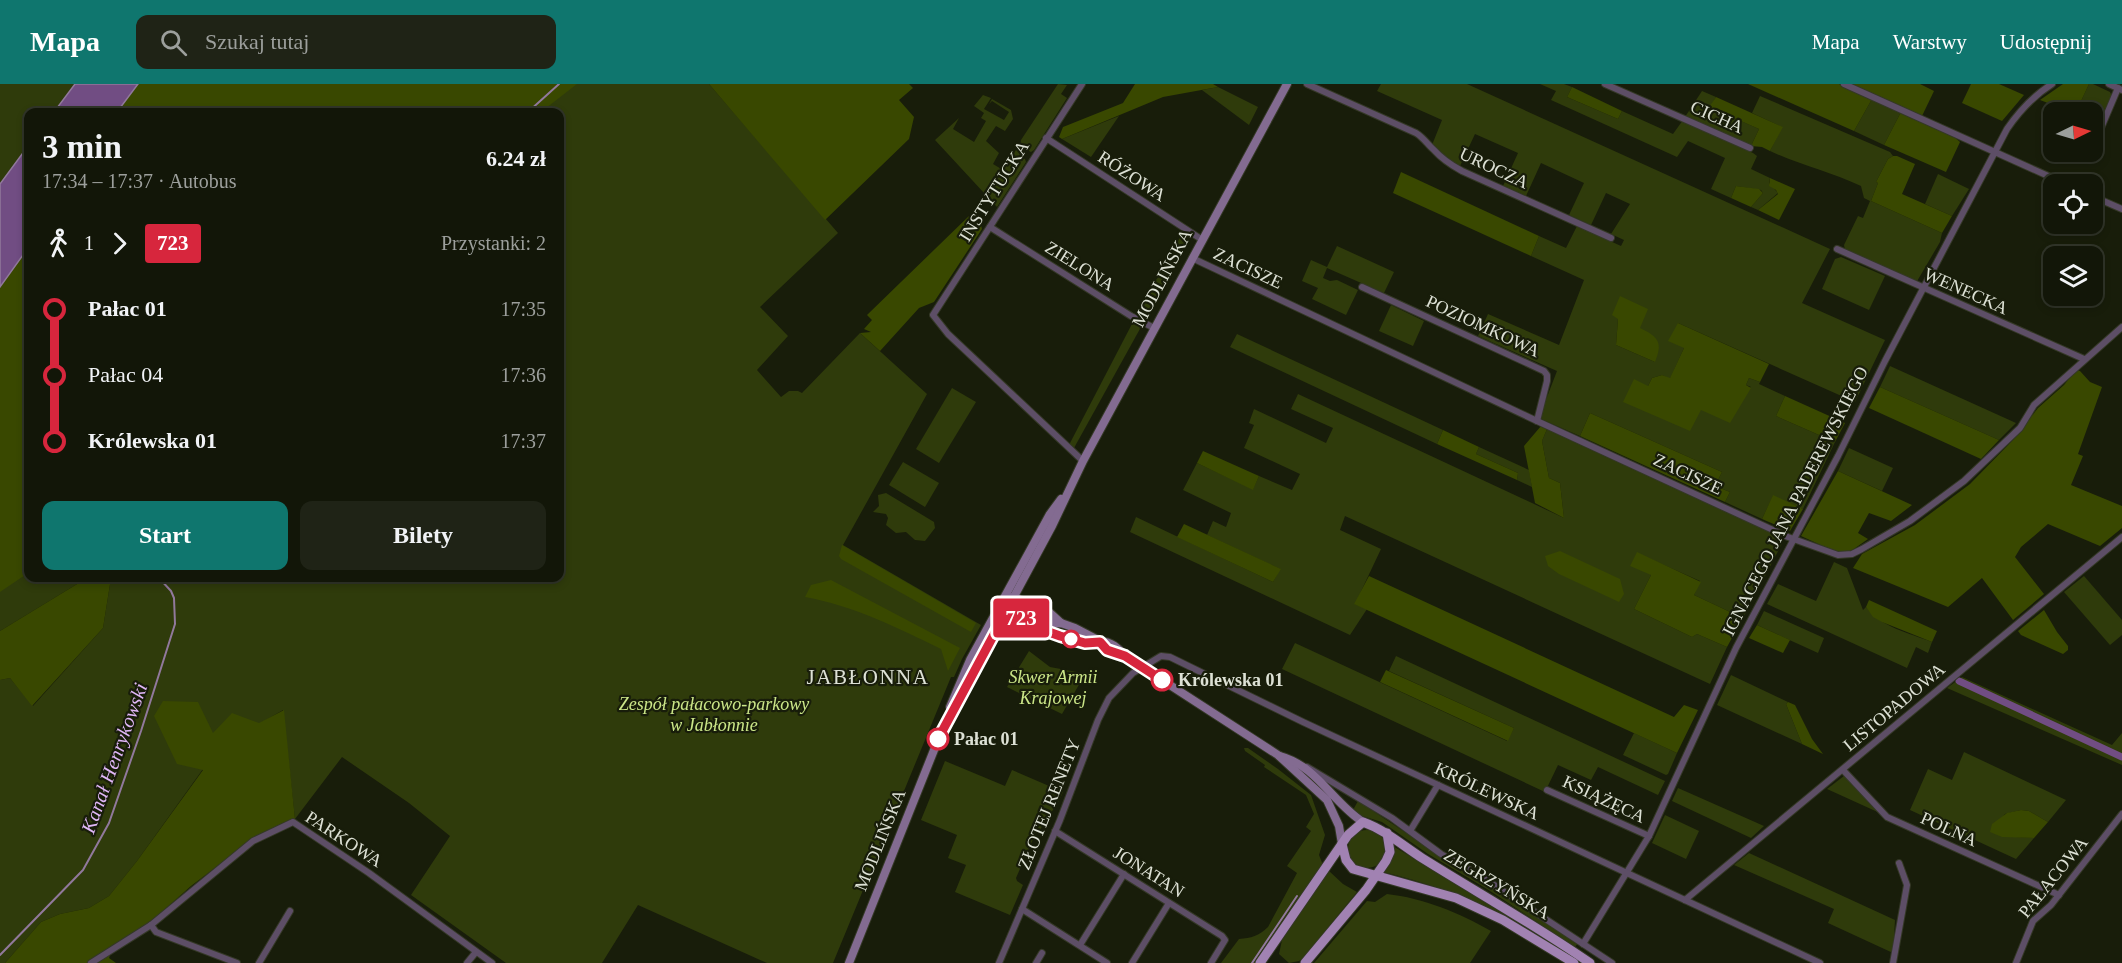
<!DOCTYPE html>
<html lang="pl">
<meta charset="utf-8">
<style>
:root{--surface:#121608;--page:#1f2316;--text:#f1f3f6;--muted:#9c9f9c;--line:#313529;--accent:#0f766e}
body{margin:0;font-family:Georgia,serif;background:var(--page);color:var(--text);height:100vh;display:flex;flex-direction:column;font-size:22px;white-space:nowrap}
*{box-sizing:border-box;margin:0}
p{font-size:20px;color:var(--muted)}
.icon{flex:none;width:33px;height:33px;fill:none;stroke:currentColor;stroke-width:2;stroke-linecap:round;stroke-linejoin:round}
.map{position:relative;flex:1;overflow:hidden}
.panel{position:absolute;left:24px;top:24px;width:540px;height:474px;display:flex;flex-direction:column;background:var(--surface);border-radius:12px;box-shadow:0 3px 9px #0003,0 0 0 2px var(--line)}
.panel>*{flex:none}
.badge{padding:0 12px;border-radius:4px;font-size:21px;line-height:39px}
.needle{width:39px;rotate:85deg}
.fabs{position:absolute;left:2043px;top:18px;display:grid;gap:12px}
.fabs a{display:grid;place-items:center;width:60px;height:60px;border-radius:12px;background:var(--surface);box-shadow:0 3px 9px #0003,0 0 0 2px var(--line);font-size:30px}
.map>.badge{position:absolute;translate:-50% -50%;box-shadow:0 0 0 3px #fff}
.legs{display:flex;align-items:center;gap:9px;height:66px;padding:0 18px;font-size:20px}
.legs p{margin-inline-start:auto}
.overview{display:flex;align-items:center;justify-content:space-between;height:102px;padding:0 18px}
h1{font-size:33px;font-weight:800;line-height:45px}
.button{display:flex;gap:12px;margin-top:auto;padding:12px 18px}
.button a{flex:1;height:69px;border-radius:12px;background:var(--accent);color:#fff;font-size:24px;font-weight:800;line-height:69px;text-align:center}
.button a+a{background:var(--page);color:var(--text)}
ul{padding:0 18px;list-style:none}
li{display:flex;align-items:center;gap:21px;height:66px;font-size:22px}
li i{display:grid;place-items:center;width:9px;height:100%;margin:0 8px;background:currentColor}
li i::after{content:'';width:15px;height:15px;margin:-8px;border:4px solid;border-radius:50%;background:var(--surface)}
li p{margin-inline-start:auto}
li:first-child i{background:linear-gradient(#0000 50%,currentColor 0)}
li:last-child i{background:linear-gradient(currentColor 50%,#0000 0)}
header{display:flex;align-items:center;gap:36px;box-sizing:border-box;height:84px;padding:0 30px;background:var(--accent);color:#fff}
header strong{font-size:28px}
nav{display:flex;gap:33px;margin-inline-start:auto;font-size:21px}
.search{width:420px;height:54px;background:var(--page);display:flex;align-items:center;gap:15px;box-sizing:border-box;padding:0 21px;border-radius:12px;color:var(--muted);font-size:22px}
.map>svg:first-child{display:block}
.green{fill:#2f3b0b;fill-rule:evenodd}
.forest{fill:#394800}
.water{fill:#714d83;stroke:#91799c;stroke-width:1.5}
.lines{fill:none;stroke-linecap:round;stroke-linejoin:round}
.stream{stroke:#91799c;stroke-width:2}
.canal{stroke:#714d83;stroke-width:7}
.street-casing{stroke:#343826;stroke-width:8}
.secondary-casing{stroke:#343826;stroke-width:10}
.primary-casing{stroke:#343826;stroke-width:11}
.street{stroke:#5d4e66;stroke-width:6}
.secondary{stroke:#836b91;stroke-width:8}
.primary{stroke:#a182b2;stroke-width:9}
.line-1-casing{stroke:#fff;stroke-width:14}
.line-1{stroke:#d7263d;stroke-width:9}
.stop-1-dot{fill:#fff;stroke:#d7263d;stroke-width:3}
.labels{text-anchor:middle;dominant-baseline:central;stroke-width:4.5;stroke-linejoin:round;paint-order:stroke}
.street-label{font-size:18px;fill:#dde1d5;stroke:#181d0a}
.park-label{font-size:18px;font-style:italic;fill:#cbe688;stroke:#181d0a}
.stop-label{font-size:18px;font-weight:bold;fill:#dde1d5;stroke:#181d0a;text-anchor:start}
.water-label{font-size:20px;font-style:italic;fill:#e0b7f7;stroke:#181d0a}
.quarter-label{font-size:21px;letter-spacing:1.5px;fill:#dde1d5;stroke:#181d0a}
</style>
<header>
<strong>Mapa</strong>
<div class="search"><svg class="icon" aria-label="search" viewBox="0 0 24 24"><circle cx="10" cy="10" r="6"/><path d="M15 15l6 6"/></svg>Szukaj tutaj</div>
<nav><a>Mapa</a><a>Warstwy</a><a>Udostępnij</a></nav>
</header>
<div class="map">
<svg width="2122" height="879" viewBox="0 0 2122 879">
<rect width="100%" height="100%" fill="#181d0a"/>
<g class="green">
<path d="M0,0h709l129,149 -78,74 28,29 -31,34 24,27 8,-6h9l4,2 58,-60 67,61 -84,151 138,80 -19,34 -8,18h-3l-118,286h-66l-129,-58 -36,58h-96l-95,-68 39,-59 -41,-33 -67,-46 -47,62 -12,-109 -24,14 -56,45 -66,92 -28,35 -20,12 -29,6 -19,8 -36,41h-5v-283l10,-2 23,28 70,-78 8,-50h449v-466h-532v466h59l-87,53z"/>
<path d="M1058,0l9,1 -6,9 6,4 -33,52 -3,2 -11,-6 1,-6z"/>
<path d="M1381,0h86l363,165 -28,54 83,37 -30,62 -177,-79 6,25 -14,31 -8,-4 -10,3 -4,8 53,24 50,-23 -5,-2 3,-7 11,4 -1,2 26,12 -9,20 59,26 -32,67 -30,-13 -11,23 -37,-17 5,-10 -15,-6 7,-14 -132,-59 -10,23 -39,-17 1,-9 15,-39 -79,-35 10,-22 71,31 25,-65 -53,-24 8,-20 27,12 11,-22 44,20 3,-6 -13,-6 19,-30 -24,-11 -15,32 -22,-10 15,-32 -43,-20 -15,33 -23,-10 15,-33 -43,-19 -15,32 -3,-1 -25,-20 10,-25 -65,-29zM1618,235l37,43 -39,-17z"/>
<path d="M1540,0h24l8,3 -5,10 51,22 4,-8 51,23 10,-14 70,33 4,3 -6,13 19,9 -1,5 9,10 -20,17 -7,-3 12,-14 -2,-3 -25,-4 -5,12 -20,-9 14,-31 -37,-17 -11,16 -126,-57 5,-9z"/>
<path d="M2089,0h4l17,8 2,4 -10,24 -7,3 4,11 -6,15 -1,-37h-16z"/>
<path d="M1218,3l40,20 -9,18 -47,-35z"/>
<path d="M1702,7l14,6 -6,10 49,22 -8,17 -66,-29z"/>
<path d="M983,11l8,3 -7,11 20,11 5,-8 -17,-11 -3,3 3,-5 19,11 2,9 -8,12 -9,-5 -10,15 13,12 -6,11 10,6 13,-20 5,2 -2,4 6,3 1,3 -29,45 -62,-67 24,-22 -6,11 21,13 12,-21 -5,-3 3,-5 -10,-7z"/>
<path d="M1760,12l130,56 3,4 -5,3 -12,23 2,1 -7,18 71,32 -2,9 -24,41 -71,-33 -1,-5 14,-29 5,2 7,-17 -6,-3 -3,-12c-30,-14 -61,-21 -91,-35l12,-24 -30,-14z"/>
<path d="M1872,15l29,13 -17,33 -30,-14z"/>
<path d="M1119,32l-28,41 -29,-18z"/>
<path d="M1938,90l31,15 -17,27 -27,-12z"/>
<path d="M1183,148l6,4 -46,84 -7,-4z"/>
<path d="M1337,162l57,26 -10,21 -57,-25 -4,10 7,3 7,-1 21,10 -12,25 -34,-16 6,-11 -16,-7 9,-21 16,7z"/>
<path d="M1841,173l44,19 -16,34 -47,-21 13,-30z"/>
<path d="M1391,221l33,16 -11,25 -34,-15z"/>
<path d="M1133,238l8,5 -67,121 -5,-3z"/>
<path d="M1237,250l206,96 -6,14 -207,-97z"/>
<path d="M1890,282l126,57 -17,17 -119,-53z"/>
<path d="M952,304l24,14 -37,61 -23,-14z"/>
<path d="M1298,310l266,124 -4,-35 -11,-5 -7,-37 5,-12 238,109 -42,80 -49,-23 6,-14 -63,-28 14,22 -17,34 58,28 5,-3 30,13 -17,37 -365,-168 -5,14 41,19 -26,55 12,5 -17,26 -220,-103 6,-15 137,65 7,-13 -73,-34 6,-14 13,6 5,-14 -48,-23 14,-27 56,26 6,-13 33,14 8,-16 -56,-26 10,-23 -5,-2 5,-14 72,34 7,-15 -42,-19z"/>
<path d="M1479,363l50,23 3,17 -15,-7 1,-7 -42,-19z"/>
<path d="M1849,364l44,20 -11,23 -44,-20z"/>
<path d="M903,378l36,21 -14,24 -36,-22z"/>
<path d="M886,409l48,29 1,6 -10,13 -10,-1 -9,-8 -10,1 -10,-8 2,-7 -2,-4 -13,-2 6,-6 -1,-11z"/>
<path d="M1834,478l13,6 16,42 3,-3c15,20 43,26 66,35l-4,11 -12,-6 -9,21 -140,-64 11,-20 38,17z"/>
<path d="M2084,492l38,44v15l-12,10 -46,-53z"/>
<path d="M1764,527l60,27 -6,15 -61,-28z"/>
<path d="M1295,559l212,98 7,-13 -125,-57 7,-15 269,125 -7,14 -60,-28 -7,13 -33,-15 -13,27 -263,-123z"/>
<path d="M1029,567l21,16 27,5 7,4 -22,38 -55,-27z"/>
<path d="M1731,591l57,27 -2,2 16,40 -85,-39z"/>
<path d="M1962,593l150,68 10,-12v32l-175,-77z"/>
<path d="M1634,649l43,20 -9,21 -2,1 -43,-20z"/>
<path d="M1244,664h4l30,21 33,26 14,40 -6,20 4,10 -68,98h-34l18,-24c12,-1 20,-3 29,-12l29,-54 -10,-7 24,-35 -5,-4 8,-13 -8,-19 -42,-28 1,-2 -20,-14z"/>
<path d="M1964,668l102,48 -18,22 -19,-11 -8,-1 -16,4 -4,5 -1,17 34,2 -18,21 -106,-49 18,-41 24,11z"/>
<path d="M945,677l60,25 7,-16 51,22c-6,15 -15,23 -23,38h-3l-21,48 1,3 6,4 -13,30 -55,-23 11,-27 -18,-7 9,-23 -36,-15z"/>
<path d="M1844,692l38,38 -55,-25z"/>
<path d="M1678,704l86,38 -13,12 -79,-37z"/>
<path d="M1358,717l80,53 57,33 83,56 -3,4 -88,-58 -59,-35 -46,-32 -20,-6 -9,-6z"/>
<path d="M1665,731l34,16 -13,28 -34,-16z"/>
<circle cx="1367" cy="765" r="19"/>
<path d="M1393,762l147,88 42,29c-67,-45 -120,-72 -199,-91z"/>
<path d="M1749,769l146,67 -2,33 -65,-30 6,-14 -100,-44z"/>
<path d="M1329,787l14,13 14,8 -54,66 -4,3 -10,2 -10,-9 3,-14z"/>
<path d="M1387,810c36,4 73,19 104,37l-21,32h-156l53,-62 8,1z"/>
</g>
<g class="forest">
<path d="M138,0h439l-36,28h-424z"/>
<path d="M709,0h200l4,4 -14,12 15,17 -5,22 -84,81z"/>
<path d="M1135,0h78l5,3 -55,10 -101,42 -3,-2 4,-10 60,-24z"/>
<path d="M1748,0h91l33,15 -18,32z"/>
<path d="M1851,0h69l14,7 -12,25z"/>
<path d="M1971,0h28l25,11 -22,26 -40,-18z"/>
<path d="M2063,0h26l-13,28h-5l-31,-12z"/>
<path d="M1572,3l50,24 -4,8 -51,-22z"/>
<path d="M1716,13l67,30 -13,24 -8,-4 -11,-1 8,-17 -50,-22z"/>
<path d="M1901,28l51,23 8,7 -14,30 -62,-27z"/>
<path d="M1893,72h4l18,8 -13,30 50,22 -10,17 -71,-32 7,-18 -2,-1 12,-23z"/>
<path d="M1401,88l138,64 -8,20 -138,-63z"/>
<path d="M1770,94l25,11 -16,31 -21,-10 20,-16 -2,-4 -7,-4z"/>
<path d="M1736,102l23,3 4,4 -12,14 -20,-9z"/>
<path d="M969,132l12,9 1,4 -48,73 -15,6 -39,43 -20,-18 11,-1 -7,-3 8,-9 -5,-5z"/>
<path d="M28,164v325l-28,19v-305z"/>
<path d="M1620,212l28,13 -8,19c19,9 23,15 15,34l-39,-17 2,-26 -6,-4z"/>
<path d="M1678,239l91,41 -9,18 -11,-4 -3,7 5,3 -21,35 -29,-13 -11,21 -67,-29 11,-23 14,7 4,-8 10,-3 8,3 14,-30 -16,-7z"/>
<path d="M2076,286l4,1 10,11 12,5 -24,67 5,2 -12,29 51,21v22l-22,18 -52,-22 -27,23 -6,10 29,37 -31,26 -31,-42 -34,29 -95,-39 9,-14 53,-29 55,-41 43,-44 25,-32 26,-23z"/>
<path d="M1880,303l119,53 -18,19 -112,-51z"/>
<path d="M1785,312l60,27 -10,19 -59,-26z"/>
<path d="M1590,329l132,59 -7,14 15,6 -5,10 -145,-66z"/>
<path d="M1541,342l6,3 -5,12 7,37 11,5 4,35 -29,-15 -11,-57z"/>
<path d="M1443,346l36,17 -3,7 42,19 -1,7 -80,-36z"/>
<path d="M1203,367l56,25 -6,14 -56,-27z"/>
<path d="M1838,387l74,34 -21,16 -22,-8 -11,20 10,6 -17,12 -15,1 -35,-16z"/>
<path d="M1773,411l30,14 -13,22 -28,-12z"/>
<path d="M1184,440l97,45 -8,13 -96,-45z"/>
<path d="M842,461l134,78 -5,9 -130,-73 -2,-3z"/>
<path d="M1560,467l60,28 4,15 -5,8 -60,-28 -11,-8 -3,-10z"/>
<path d="M1637,468l64,30 -7,13 49,23 -16,29 -30,-13 -5,3 -58,-28 17,-34 -21,-9z"/>
<path d="M1369,492l305,141 10,-12 14,5 -21,43 -323,-149z"/>
<path d="M87,494h24l-8,50 -71,78 -22,-28 -10,2v-49z"/>
<path d="M831,496l129,68 -12,23 -7,-22c-43,-21 -87,-43 -136,-52l6,-12z"/>
<path d="M1869,516l68,31 -5,11 -50,-20 -9,-5 -7,-10z"/>
<path d="M2044,526l13,22 11,14v4l-5,4 -42,-19 -3,-4z"/>
<path d="M1757,541l33,15 -7,13 -34,-15z"/>
<path d="M1386,586l128,58 -6,13 -128,-59z"/>
<path d="M163,617l35,1 15,31 19,-20 27,10 25,-13 11,109 -42,20 -62,47 -45,40 -32,19 -5,13 7,5h-111l36,-41 19,-8 29,-6 20,-12 28,-35 66,-91 -26,-6 -23,-48z"/>
<path d="M1788,618l7,3 17,34 11,15 -21,-10 -16,-40z"/>
<path d="M2021,726l8,1 19,11 -14,16 -32,-1 -12,-5 2,-8 15,-11z"/>
</g>
<g class="water">
<path d="M75,0h63l-21,28h-63z"/>
<path d="M28,62v102l-28,39v-103z"/>
</g>
<g class="lines">
<g class="stream">
<path d="M528,28l31,-28"/>
<path d="M0,871l83,-85 26,-47 32,-92 34,-107 -1,-26 -3,-7 -12,-13"/>
<path d="M1252,879l45,-67"/>
</g>
<path class="canal" d="M1959,597l163,76"/>
<defs>
<g id="street">
<path d="M1082,0l-149,231 15,19 135,127"/>
<path d="M1307,0l109,49c8,5 11,11 18,17 8,9 17,15 28,21l149,67"/>
<path d="M1605,0l145,64"/>
<path d="M1844,0l222,100"/>
<path d="M2109,0l13,6"/>
<path d="M2101,44l17,-40"/>
<path d="M1046,54l155,101"/>
<path d="M2092,112l30,13"/>
<path d="M990,143l141,89 23,12"/>
<path d="M1837,165l247,110"/>
<path d="M1192,174l345,163 251,116 50,18 14,-1 10,-5 48,-28 54,-40 56,-53 14,-23 88,-78"/>
<path d="M1362,203l182,84 3,4v6l-10,40"/>
<path d="M1307,683l85,51 49,36 41,23 130,86"/>
<path d="M1843,686l44,47 172,78"/>
<path d="M1547,706l102,46"/>
<path d="M1055,747l167,105 3,4 -14,23"/>
<path d="M1410,747l28,-46"/>
<path d="M1685,816l437,-363"/>
<path d="M1022,825l85,54"/>
<path d="M151,841l5,7 81,31"/>
<path d="M1583,860l66,-108 87,-188 102,-192 47,-95 122,-232c13,-19 26,-33 45,-45"/>
<path d="M1080,861l44,-71"/>
<path d="M91,879l60,-38 102,-84 40,-19 76,51 123,90"/>
<path d="M259,879l31,-52"/>
<path d="M467,879l9,-11"/>
<path d="M999,879l61,-143 38,-100 11,-22 24,-25 28,-17 9,1 133,65 517,241"/>
<path d="M1036,879l6,-10"/>
<path d="M1132,879l37,-60"/>
<path d="M1893,879l14,-78 -8,-22"/>
<path d="M2016,879l17,-42 18,-16 71,-91"/>
</g>
<g id="secondary">
<path d="M1009,514l5,-1 36,16 11,10"/>
<path d="M1006,528l34,12 21,-1 14,5 25,13 10,11 15,4"/>
<path d="M1100,557c12,1 18,7 25,15l153,99 49,45 12,26 3,18"/>
<path d="M950,623l20,-47 80,-146 11,-15"/>
<path d="M942,646l110,-204 31,-65 204,-377"/>
<path d="M1280,672c37,10 53,47 83,66"/>
<path d="M849,879l95,-238"/>
</g>
<g id="primary">
<path d="M1342,760l4,16 7,9 103,29 47,22 71,43"/>
<path d="M1260,879l88,-128 15,-13c22,8 39,23 59,36 56,35 113,67 168,105"/>
<path d="M1305,879l61,-73 20,-29 4,-9 -3,-19"/>
</g>
</defs>
<use href="#street" class="street-casing"/>
<use href="#secondary" class="secondary-casing"/>
<use href="#primary" class="primary-casing"/>
<use href="#street" class="street"/>
<use href="#secondary" class="secondary"/>
<use href="#primary" class="primary"/>
</g>
<g class="lines">
<defs>
<path id="line-1" d="M938,655l68,-127 34,12 6,7 14,5 25,7 15,-1 7,8 18,6 37,24"/>
</defs>
<use href="#line-1" class="line-1-casing"/>
<use href="#line-1" class="line-1"/>
</g>
<g class="stop-1-dot">
<circle cx="1071" cy="555" r="8"/>
<circle cx="1162" cy="596" r="10"/>
<circle cx="938" cy="655" r="10"/>
</g>
<g class="labels">
<g class="street-label">
<text transform="translate(1717 33) rotate(24)">CICHA</text>
<text transform="translate(1494 84) rotate(25)">UROCZA</text>
<text transform="translate(1132 92) rotate(33)">RÓŻOWA</text>
<text transform="translate(994 107) rotate(-58)">INSTYTUCKA</text>
<text transform="translate(1080 182) rotate(32)">ZIELONA</text>
<text transform="translate(1248 184) rotate(25)">ZACISZE</text>
<text transform="translate(1162 194) rotate(-62)">MODLIŃSKA</text>
<text transform="translate(1966 207) rotate(24)">WENECKA</text>
<text transform="translate(1483 242) rotate(25)">POZIOMKOWA</text>
<text transform="translate(1688 390) rotate(25)">ZACISZE</text>
<text transform="translate(1795 417) rotate(-63)">IGNACEGO JANA PADEREWSKIEGO</text>
<text transform="translate(1894 623) rotate(-40)">LISTOPADOWA</text>
<text transform="translate(1487 707) rotate(25)">KRÓLEWSKA</text>
<text transform="translate(1604 715) rotate(25)">KSIĄŻĘCA</text>
<text transform="translate(1049 720) rotate(-68)">ZŁOTEJ RENETY</text>
<text transform="translate(1949 745) rotate(24)">POLNA</text>
<text transform="translate(344 755) rotate(33)">PARKOWA</text>
<text transform="translate(880 756) rotate(-68)">MODLIŃSKA</text>
<text transform="translate(1149 788) rotate(32)">JONATAN</text>
<text transform="translate(2053 793) rotate(-51)">PAŁACOWA</text>
<text transform="translate(1497 800) rotate(31)">ZEGRZYŃSKA</text>
</g>
<g class="park-label">
<text x="1053" y="593">Skwer Armii<tspan x="1053" dy="21">Krajowej</tspan></text>
<text x="714" y="620">Zespół pałacowo-parkowy<tspan x="714" dy="21">w Jabłonnie</tspan></text>
</g>
<g class="stop-label">
<text x="1178" y="596">Królewska 01</text>
<text x="954" y="655">Pałac 01</text>
</g>
<g class="water-label">
<text transform="translate(114 674) rotate(-70)">Kanał Henrykowski</text>
</g>
<g class="quarter-label">
<text x="868" y="593">JABŁONNA</text>
</g>
</g>
</svg>
<div class="fabs">
<a><svg class="needle" viewBox="-14 -14 28 28"><path d="M0-13l5 13h-10z" fill="#e53935"/><path d="M0 13l5-13h-10z" fill="#9c9f9c"/></svg></a>
<a><svg class="icon" aria-label="locate" viewBox="0 0 24 24"><circle cx="12" cy="12" r="6"/><path d="M12 2v4M12 18v4M2 12h4M18 12h4"/></svg></a>
<a><svg class="icon" aria-label="layers" viewBox="0 0 24 24"><path d="M12 4l9 5-9 5-9-5zM3 14l9 5 9-5"/></svg></a>
</div>
<b class="badge" style="left:1021px;top:534px;background:#d7263d;color:#fff">723</b>
<section class="panel">
<div class="overview"><div><h1>3 min</h1><p>17:34 – 17:37 · Autobus</p></div><b>6.24 zł</b></div>
<div class="legs"><svg class="icon" aria-label="walk" viewBox="0 0 24 24"><circle cx="13" cy="4" r="2"/><path d="M13 8l-2 6 4 7M11 14l-3 7M7 12l3-4h3l4 4"/></svg>1<svg class="icon" aria-label="forward" viewBox="0 0 24 24"><path d="M9 5l7 7-7 7"/></svg><b class="badge" style="background:#d7263d;color:#fff">723</b><p>Przystanki: 2</p></div>
<ul>
<li><i style="color:#d7263d"></i><b>Pałac 01</b><p>17:35</p></li>
<li><i style="color:#d7263d"></i><span>Pałac 04</span><p>17:36</p></li>
<li><i style="color:#d7263d"></i><b>Królewska 01</b><p>17:37</p></li>
</ul>
<div class="button"><a>Start</a><a>Bilety</a></div>
</section>
</div>
